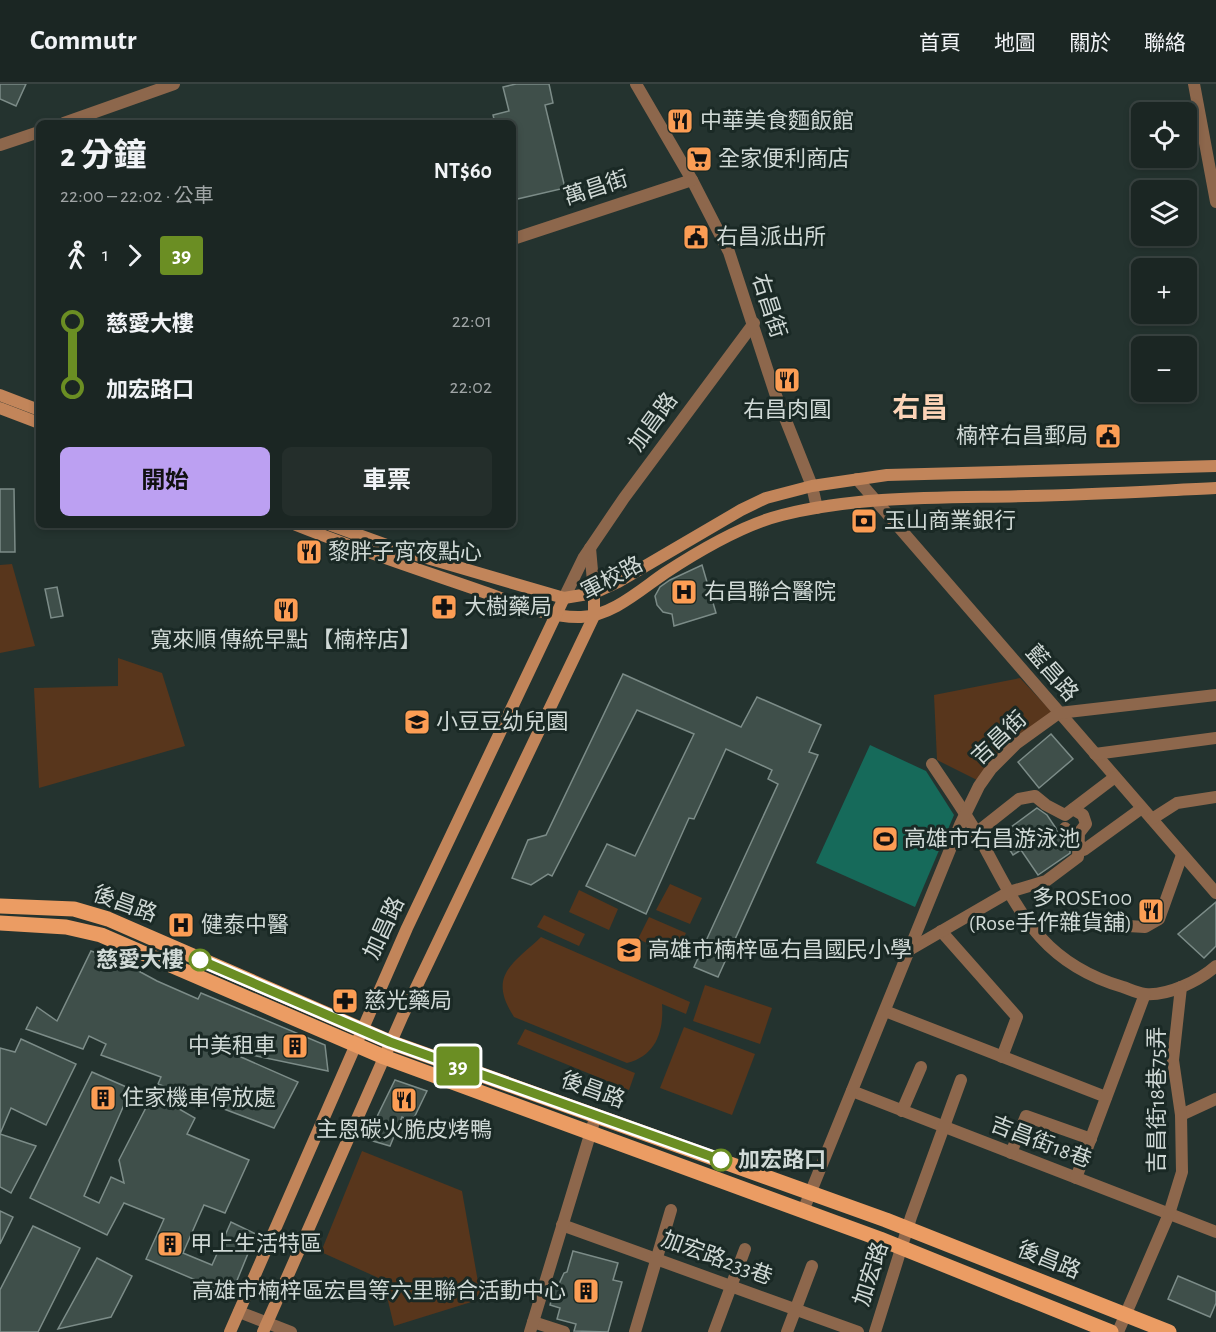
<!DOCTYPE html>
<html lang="zh-TW">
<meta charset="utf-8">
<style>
:root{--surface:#1b2623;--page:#242e2b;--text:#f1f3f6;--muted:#a0a5a6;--line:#394341;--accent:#bca0f2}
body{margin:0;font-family:"Alegreya Sans","Noto Sans TC",sans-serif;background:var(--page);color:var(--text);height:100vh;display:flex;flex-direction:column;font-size:22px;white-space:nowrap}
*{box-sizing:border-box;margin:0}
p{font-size:20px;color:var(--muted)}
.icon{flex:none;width:33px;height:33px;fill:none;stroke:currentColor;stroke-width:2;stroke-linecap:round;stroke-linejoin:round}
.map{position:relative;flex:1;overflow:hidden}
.drawer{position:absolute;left:36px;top:36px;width:480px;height:408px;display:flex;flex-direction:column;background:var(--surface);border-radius:9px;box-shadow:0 3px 9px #0003,0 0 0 2px var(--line)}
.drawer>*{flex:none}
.badge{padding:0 12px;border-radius:4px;font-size:21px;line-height:39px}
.buttons{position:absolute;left:1131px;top:18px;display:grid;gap:12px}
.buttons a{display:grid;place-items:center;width:66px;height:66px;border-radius:9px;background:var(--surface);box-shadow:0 3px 9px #0003,0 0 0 2px var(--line);font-size:30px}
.map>.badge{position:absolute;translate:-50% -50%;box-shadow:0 0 0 3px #fff}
.legs{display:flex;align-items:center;gap:9px;height:66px;padding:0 24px;font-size:20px}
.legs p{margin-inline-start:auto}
.head{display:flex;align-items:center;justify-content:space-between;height:102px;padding:0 24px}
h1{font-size:33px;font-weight:700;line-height:45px}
.action{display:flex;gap:12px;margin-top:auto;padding:12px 24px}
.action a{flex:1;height:69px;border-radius:9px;background:var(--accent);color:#111;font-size:24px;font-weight:700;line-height:69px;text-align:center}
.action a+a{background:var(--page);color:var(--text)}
ul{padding:0 24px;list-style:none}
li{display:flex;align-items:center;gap:21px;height:66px;font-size:22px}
li i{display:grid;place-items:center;width:9px;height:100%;margin:0 8px;background:currentColor}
li i::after{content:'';width:15px;height:15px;margin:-8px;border:4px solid;border-radius:50%;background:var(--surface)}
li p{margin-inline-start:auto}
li:first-child i{background:linear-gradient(#0000 50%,currentColor 0)}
li:last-child i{background:linear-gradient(currentColor 50%,#0000 0)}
header{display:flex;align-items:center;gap:36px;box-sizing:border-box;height:84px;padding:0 30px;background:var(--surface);border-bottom:2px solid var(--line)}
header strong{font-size:28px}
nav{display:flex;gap:33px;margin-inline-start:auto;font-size:21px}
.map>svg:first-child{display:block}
.green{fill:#58361c}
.water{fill:#166a5a}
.building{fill:#3f4f4a;stroke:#7c8c88;stroke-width:1.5}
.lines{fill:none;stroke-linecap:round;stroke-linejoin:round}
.street{stroke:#8d674c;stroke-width:12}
.secondary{stroke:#c2855a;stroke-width:12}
.primary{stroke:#eb9c63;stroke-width:15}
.line-1-casing{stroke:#fff;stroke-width:14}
.line-1{stroke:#6b8e23;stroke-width:9}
.stop-1-dot{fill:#fff;stroke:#6b8e23;stroke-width:3}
.labels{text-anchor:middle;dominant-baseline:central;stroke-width:6;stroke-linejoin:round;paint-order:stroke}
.poi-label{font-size:22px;fill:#d0d9d6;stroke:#1a2925;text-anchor:start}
.street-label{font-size:22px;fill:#d0d9d6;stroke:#1a2925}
.stop-label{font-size:22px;font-weight:bold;fill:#d0d9d6;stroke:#1a2925;text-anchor:end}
.district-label{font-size:28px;font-weight:bold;fill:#fdd4b7;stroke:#1a2925}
</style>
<header>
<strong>Commutr</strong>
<nav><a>首頁</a><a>地圖</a><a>關於</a><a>聯絡</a></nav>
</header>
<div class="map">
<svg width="1216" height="1248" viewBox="0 0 1216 1248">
<rect width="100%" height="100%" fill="#24332f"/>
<g class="green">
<path d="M12,480l23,82 -35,7v-88z"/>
<path d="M118,574l44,15 23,73 -146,42 -5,-100 84,-2z"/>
<path d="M1020,594l32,34 -75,68 -40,-20 -3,-65z"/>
<path d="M670,800l32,14 -12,26 -34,-14z"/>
<path d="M579,806l39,19 -9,21 -40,-18z"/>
<path d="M544,831l41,19 -6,12 -42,-19z"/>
<path d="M649,833l37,16 -11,23 -37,-17z"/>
<path d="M541,853l149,65 -4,12 -24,-10c2,27 -6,52 -35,59l-113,-46c-27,-42 -1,-53 27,-80z"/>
<path d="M705,901l67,23 -12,36 -67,-23z"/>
<path d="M684,943l71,27 -23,61 -72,-27z"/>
<path d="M525,945l110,44 -6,17 -112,-46z"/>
<path d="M362,1067l100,40 19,108 -87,27 -11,-46 -62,-28z"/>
</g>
<path class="water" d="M870,661l56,26 28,44 -39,92 -99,-44z"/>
<g class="building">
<path d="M0,0h26l-10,22 -16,-7z"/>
<path d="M516,0h33l4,19 -8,2 20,83 -52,12v-77h-18l-2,-8 16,-4 -6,-24z"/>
<path d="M0,405h14l1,63h-15z"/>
<path d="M702,481l14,48 -42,13 -2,-12 -9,-2 -6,-7 -2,-9 5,-9 10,-7z"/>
<path d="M57,503l6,29 -12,2 -6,-29z"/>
<path d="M623,590l118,53 16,-30 64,28 -12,27 9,3 -100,222 -24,-10 84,-183 -10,-5 4,-9 -46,-21 -32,70 -5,-1 -43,96 -60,-28 21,-42 28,12 59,-122 -57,-24 -85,166 -4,-2 -17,11 -19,-7 16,-38 18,-5z"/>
<path d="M1051,650l22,25 -34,29 -21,-26z"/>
<path d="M1037,724l10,7 23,34v4l-32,22 -17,-25 -8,5 -7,-11 7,-5 -6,-9z"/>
<path d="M1216,818v44l-12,12 -26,-24z"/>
<path d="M91,867l31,11 35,19 41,18 3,-6 124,52 3,26 -86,-18 -1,4 57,25 -24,46 -116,-44 3,-7 -60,-22 5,-11 -17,-8 -6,13 -57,-20 11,-22 20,14z"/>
<path d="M21,955l55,25 -30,61 -35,-17 -11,26v-86l15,4z"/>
<path d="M92,988l39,17 -47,107 15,7 12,-26 13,6 -5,-23 34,-66 42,24 -8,16 62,26 -24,53 -21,-8 -21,48 29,12 19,-43 25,12 -25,61 -85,-36 18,-40 -40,-16 -17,32 -77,-37z"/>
<path d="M395,996l32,11 -15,31 -10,-5 -12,29 -24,-7z"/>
<path d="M0,1050l36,12 -25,47 -11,-6z"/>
<path d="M0,1127l13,6 -13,27z"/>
<path d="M33,1142l47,22 -42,84h-38v-42z"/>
<path d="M573,1167l45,12 -5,17 9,2 -14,50 -34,-1 2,-7 -19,-5 3,-11 -10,-3 5,-19h3l6,-13 3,-1z"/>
<path d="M97,1174l35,18 -21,41 -53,12z"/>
<path d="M1178,1192l38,16v11l-6,14 -42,-18z"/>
</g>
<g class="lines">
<g class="street">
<path d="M636,0l56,96 37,72 46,141 37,93 5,22"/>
<path d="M1194,0l22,118"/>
<path d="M64,39l110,-39"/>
<path d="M0,61l39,-13"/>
<path d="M513,155l179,-59"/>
<path d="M857,395l359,414"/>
<path d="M590,464l4,45"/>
<path d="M564,514l20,-41 40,-59 130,-175"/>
<path d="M1095,670l121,-16"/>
<path d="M932,680c16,24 33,48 47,73 39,71 59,125 144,150 6,2 14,6 22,7 23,2 54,-13 71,-28"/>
<path d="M1152,735l25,-16 39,-6"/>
<path d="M1065,744l19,22 58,-42"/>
<path d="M976,749l43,-34 16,-3 11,9 19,10 50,-38"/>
<path d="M1128,842l17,1 14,-8 23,-64"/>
<path d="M941,847l76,86 -15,40"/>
<path d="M909,866l100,-58 37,-11 32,-24 1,-24 7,-9 -3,-9 -10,-6"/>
<path d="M885,927l221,86"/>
<path d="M852,1007l364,141"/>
<path d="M902,1027l19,-44"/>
<path d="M1181,1031l35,-16"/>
<path d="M1011,1069l15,-37 65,23"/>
<path d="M1076,1094l69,-184"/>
<path d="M803,1127l157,-386 19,-39 12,-17 25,-25 43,-31 157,-18"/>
<path d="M562,1141l296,107"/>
<path d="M239,1228l52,20"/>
<path d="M533,1238l31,10"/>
<path d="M530,1248l66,-217"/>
<path d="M635,1248l36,-122"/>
<path d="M714,1248l31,-83"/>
<path d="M787,1248l25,-66"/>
<path d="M875,1248l36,-115 50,-137"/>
<path d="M1118,1248l51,-118 13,-42 -1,-57 -8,-55 8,-73"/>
</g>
<g class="secondary">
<path d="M0,311l39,15"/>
<path d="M0,324l39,15"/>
<path d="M296,441c60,24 121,44 182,65 33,11 68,28 103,27 31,-1 59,-27 84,-44 35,-23 77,-48 117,-58 80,-20 164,-17 245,-19 63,-1 126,-5 189,-8"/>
<path d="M331,441l72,26 161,47 30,-5 24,-11 123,-72 25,-12 46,-12 75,-11 329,-9"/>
<path d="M230,1248l177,-404 157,-330"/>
<path d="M263,1248l139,-315 192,-401v-23"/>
</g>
<g class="primary">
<path d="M0,822l74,3 34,10 282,123 496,178 283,112"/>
<path d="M0,839l66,4 35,8 283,122 496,182 231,93"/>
</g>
</g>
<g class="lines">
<defs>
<path id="line-1" d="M200,876l190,82 331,118"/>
</defs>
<use href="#line-1" class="line-1-casing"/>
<use href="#line-1" class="line-1"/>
</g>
<defs>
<symbol id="restaurant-square" viewBox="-11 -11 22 22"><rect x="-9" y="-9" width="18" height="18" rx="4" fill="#fc9d54" stroke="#1a2925"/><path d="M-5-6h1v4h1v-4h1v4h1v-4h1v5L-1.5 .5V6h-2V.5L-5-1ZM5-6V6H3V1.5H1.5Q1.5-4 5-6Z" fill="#111"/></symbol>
<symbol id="supermarket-square" viewBox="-11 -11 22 22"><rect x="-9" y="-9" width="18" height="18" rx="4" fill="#fc9d54" stroke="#1a2925"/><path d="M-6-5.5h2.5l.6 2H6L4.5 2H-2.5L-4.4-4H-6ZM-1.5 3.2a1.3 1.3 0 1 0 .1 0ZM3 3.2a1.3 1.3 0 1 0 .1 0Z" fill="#111"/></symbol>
<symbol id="civic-square" viewBox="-11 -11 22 22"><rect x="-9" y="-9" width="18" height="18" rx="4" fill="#fc9d54" stroke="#1a2925"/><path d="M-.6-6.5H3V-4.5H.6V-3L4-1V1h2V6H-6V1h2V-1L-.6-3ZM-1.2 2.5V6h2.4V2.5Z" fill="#111"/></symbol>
<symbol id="bank-square" viewBox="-11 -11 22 22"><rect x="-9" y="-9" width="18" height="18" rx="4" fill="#fc9d54" stroke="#1a2925"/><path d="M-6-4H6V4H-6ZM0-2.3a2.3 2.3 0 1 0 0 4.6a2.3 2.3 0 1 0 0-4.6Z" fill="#111"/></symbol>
<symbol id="hospital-square" viewBox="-11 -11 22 22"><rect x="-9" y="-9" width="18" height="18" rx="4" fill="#fc9d54" stroke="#1a2925"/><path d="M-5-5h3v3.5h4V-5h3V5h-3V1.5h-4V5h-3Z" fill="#111"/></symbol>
<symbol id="pharmacy-square" viewBox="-11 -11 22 22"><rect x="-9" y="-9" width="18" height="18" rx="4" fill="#fc9d54" stroke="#1a2925"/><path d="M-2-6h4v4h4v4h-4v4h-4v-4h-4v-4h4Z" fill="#111"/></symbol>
<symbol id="school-square" viewBox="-11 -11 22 22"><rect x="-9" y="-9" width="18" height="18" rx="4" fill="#fc9d54" stroke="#1a2925"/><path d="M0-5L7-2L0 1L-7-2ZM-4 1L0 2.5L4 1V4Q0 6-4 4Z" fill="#111"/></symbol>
<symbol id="stadium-square" viewBox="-11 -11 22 22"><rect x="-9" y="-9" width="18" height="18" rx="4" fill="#fc9d54" stroke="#1a2925"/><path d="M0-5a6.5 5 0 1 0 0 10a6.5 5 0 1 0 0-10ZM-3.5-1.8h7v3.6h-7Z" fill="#111"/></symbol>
<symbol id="building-square" viewBox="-11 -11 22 22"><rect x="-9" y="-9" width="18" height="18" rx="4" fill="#fc9d54" stroke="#1a2925"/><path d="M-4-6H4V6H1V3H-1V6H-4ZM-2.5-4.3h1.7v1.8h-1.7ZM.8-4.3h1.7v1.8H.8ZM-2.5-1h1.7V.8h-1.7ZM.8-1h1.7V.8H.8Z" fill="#111"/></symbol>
</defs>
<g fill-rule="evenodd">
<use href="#restaurant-square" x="665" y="22" width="30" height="30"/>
<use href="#supermarket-square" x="684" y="60" width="30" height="30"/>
<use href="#civic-square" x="681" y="138" width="30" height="30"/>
<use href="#restaurant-square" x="772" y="281" width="30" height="30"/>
<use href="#civic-square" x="1093" y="337" width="30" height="30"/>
<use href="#bank-square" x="849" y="422" width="30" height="30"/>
<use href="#restaurant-square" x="294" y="453" width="30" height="30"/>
<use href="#hospital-square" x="669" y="493" width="30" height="30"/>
<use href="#pharmacy-square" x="429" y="508" width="30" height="30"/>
<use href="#restaurant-square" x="271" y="511" width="30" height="30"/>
<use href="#school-square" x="402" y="623" width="30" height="30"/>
<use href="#stadium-square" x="870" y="740" width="30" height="30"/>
<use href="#restaurant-square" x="1136" y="812" width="30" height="30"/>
<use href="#hospital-square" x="166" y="826" width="30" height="30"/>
<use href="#school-square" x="614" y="851" width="30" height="30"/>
<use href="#pharmacy-square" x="330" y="902" width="30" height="30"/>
<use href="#building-square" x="280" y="947" width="30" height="30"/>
<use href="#building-square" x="88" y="999" width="30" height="30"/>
<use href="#restaurant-square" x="389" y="1001" width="30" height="30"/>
<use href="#building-square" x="155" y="1145" width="30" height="30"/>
<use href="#building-square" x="571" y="1192" width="30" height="30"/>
</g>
<g class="stop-1-dot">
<circle cx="200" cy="876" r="10"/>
<circle cx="721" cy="1076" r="10"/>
</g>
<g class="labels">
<g class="poi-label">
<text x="700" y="37">中華美食麵飯館</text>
<text x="718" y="75">全家便利商店</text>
<text x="716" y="153">右昌派出所</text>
<text x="787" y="326" text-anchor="middle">右昌肉圓</text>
<text x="1088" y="352" text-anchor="end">楠梓右昌郵局</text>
<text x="884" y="437">玉山商業銀行</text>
<text x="328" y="468">黎胖子宵夜點心</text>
<text x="704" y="508">右昌聯合醫院</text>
<text x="464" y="523">大樹藥局</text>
<text x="286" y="556" text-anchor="middle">寬來順 傳統早點 【楠梓店】</text>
<text x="436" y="638">小豆豆幼兒園</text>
<text x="904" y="755">高雄市右昌游泳池</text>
<text x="1132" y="814" text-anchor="end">多ROSE100<tspan x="1132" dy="25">(Rose手作雜貨舖)</tspan></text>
<text x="201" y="841">健泰中醫</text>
<text x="648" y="866">高雄市楠梓區右昌國民小學</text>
<text x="364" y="917">慈光藥局</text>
<text x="276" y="962" text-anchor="end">中美租車</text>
<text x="122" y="1014">住家機車停放處</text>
<text x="404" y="1046" text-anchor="middle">主恩碳火脆皮烤鴨</text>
<text x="190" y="1160">甲上生活特區</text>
<text x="566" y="1207" text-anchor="end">高雄市楠梓區宏昌等六里聯合活動中心</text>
</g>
<g class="street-label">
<text transform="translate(596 104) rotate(-18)">萬昌街</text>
<text transform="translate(769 222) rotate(72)">右昌街</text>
<text transform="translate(653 338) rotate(-54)">加昌路</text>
<text transform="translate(612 494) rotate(-28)">軍校路</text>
<text transform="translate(1052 589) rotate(49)">藍昌路</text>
<text transform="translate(999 654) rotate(-43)">吉昌街</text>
<text transform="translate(125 820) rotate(20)">後昌路</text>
<text transform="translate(384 844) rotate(-65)">加昌路</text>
<text transform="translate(593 1006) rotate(20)">後昌路</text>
<text transform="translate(1157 1016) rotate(-90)">吉昌街18巷75弄</text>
<text transform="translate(1041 1058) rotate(21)">吉昌街18巷</text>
<text transform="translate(717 1174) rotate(20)">加宏路233巷</text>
<text transform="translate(1049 1176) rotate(22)">後昌路</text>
<text transform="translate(871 1190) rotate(-72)">加宏路</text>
</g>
<g class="stop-label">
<text x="184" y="876">慈愛大樓</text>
<text x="738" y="1076" text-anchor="start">加宏路口</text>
</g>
<g class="district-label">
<text x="920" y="325">右昌</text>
</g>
</g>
</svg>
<div class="buttons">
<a><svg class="icon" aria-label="locate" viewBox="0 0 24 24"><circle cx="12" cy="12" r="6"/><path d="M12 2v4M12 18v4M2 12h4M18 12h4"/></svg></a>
<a><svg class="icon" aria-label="layers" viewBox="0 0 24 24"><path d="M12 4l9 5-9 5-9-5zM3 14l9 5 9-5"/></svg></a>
<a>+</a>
<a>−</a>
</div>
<b class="badge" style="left:458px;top:982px;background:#6b8e23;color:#fff">39</b>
<section class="drawer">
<div class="head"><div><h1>2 分鐘</h1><p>22:00 – 22:02 · 公車</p></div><b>NT$60</b></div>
<div class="legs"><svg class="icon" aria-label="walk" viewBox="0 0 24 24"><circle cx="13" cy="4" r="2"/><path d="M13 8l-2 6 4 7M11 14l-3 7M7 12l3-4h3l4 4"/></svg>1<svg class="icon" aria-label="forward" viewBox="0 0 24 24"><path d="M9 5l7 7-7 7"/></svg><b class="badge" style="background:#6b8e23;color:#fff">39</b></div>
<ul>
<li><i style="color:#6b8e23"></i><b>慈愛大樓</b><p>22:01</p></li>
<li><i style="color:#6b8e23"></i><b>加宏路口</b><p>22:02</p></li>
</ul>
<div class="action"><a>開始</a><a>車票</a></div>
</section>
</div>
